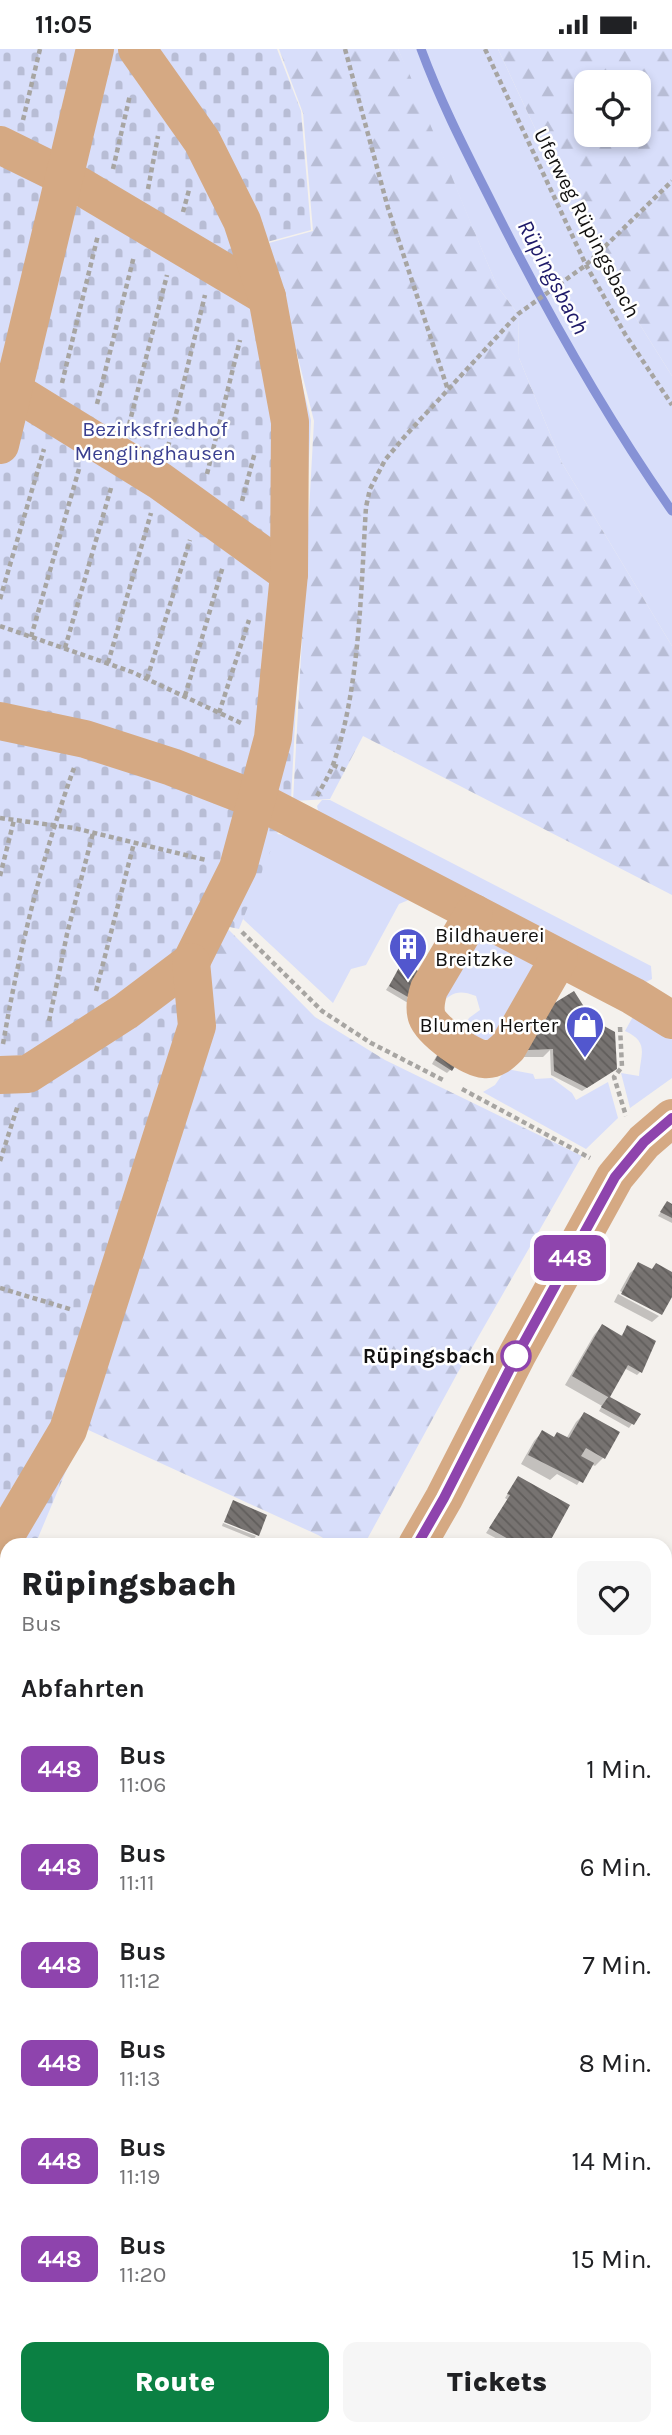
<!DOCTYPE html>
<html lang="de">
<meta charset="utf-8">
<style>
:root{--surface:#fff;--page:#f6f6f6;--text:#202124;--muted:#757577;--accent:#0b8043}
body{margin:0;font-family:Karla,sans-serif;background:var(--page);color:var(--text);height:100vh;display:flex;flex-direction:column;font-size:26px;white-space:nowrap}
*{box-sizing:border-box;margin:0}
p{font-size:23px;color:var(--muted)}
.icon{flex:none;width:38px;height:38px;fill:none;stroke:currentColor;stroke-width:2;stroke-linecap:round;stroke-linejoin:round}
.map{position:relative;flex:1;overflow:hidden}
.sheet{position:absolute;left:0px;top:1489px;width:672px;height:898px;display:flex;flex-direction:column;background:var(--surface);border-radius:21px 21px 0 0;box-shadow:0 4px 10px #0003}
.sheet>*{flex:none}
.badge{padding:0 14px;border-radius:10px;font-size:24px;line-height:46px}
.fabs{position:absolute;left:574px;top:21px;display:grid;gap:14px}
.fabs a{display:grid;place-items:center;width:77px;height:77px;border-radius:14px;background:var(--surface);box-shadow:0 4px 10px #0003;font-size:35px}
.map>.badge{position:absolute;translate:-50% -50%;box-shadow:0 0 0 4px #fff}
h2{padding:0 21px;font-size:26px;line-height:63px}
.round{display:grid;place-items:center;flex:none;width:74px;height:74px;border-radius:14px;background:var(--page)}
.summary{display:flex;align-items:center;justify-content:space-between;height:119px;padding:0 21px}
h1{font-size:33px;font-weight:800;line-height:52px}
.button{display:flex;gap:14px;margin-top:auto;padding:14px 21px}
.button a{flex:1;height:80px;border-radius:14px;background:var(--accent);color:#fff;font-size:28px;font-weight:800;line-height:80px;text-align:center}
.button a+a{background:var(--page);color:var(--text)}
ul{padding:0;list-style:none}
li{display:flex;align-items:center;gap:21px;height:98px;padding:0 21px}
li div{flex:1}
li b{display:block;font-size:26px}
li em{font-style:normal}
li .badge{min-width:77px;font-weight:700;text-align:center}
.status{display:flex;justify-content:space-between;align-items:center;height:49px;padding:0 35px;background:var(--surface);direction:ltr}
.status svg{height:19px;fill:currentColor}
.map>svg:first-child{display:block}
.green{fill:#d8defa}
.forest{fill:url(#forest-firs);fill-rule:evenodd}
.cemetery{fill:url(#cemetery-stones)}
.shadow{fill:#0003}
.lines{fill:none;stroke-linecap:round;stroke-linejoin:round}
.stream{stroke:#8692d6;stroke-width:9}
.building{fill:url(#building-back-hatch)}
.path{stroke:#a7a5a2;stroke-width:4.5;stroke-dasharray:5 3.5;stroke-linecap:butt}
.minor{stroke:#d5a983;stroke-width:38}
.line-casing{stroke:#fff;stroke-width:16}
.line{stroke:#8e44ad;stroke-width:10}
.stop-dot{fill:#fff;stroke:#8e44ad;stroke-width:3.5}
.labels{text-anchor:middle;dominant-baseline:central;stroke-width:5;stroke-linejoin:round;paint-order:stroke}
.street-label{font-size:21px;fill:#11100f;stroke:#fff}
.park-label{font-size:21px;fill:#3a3f90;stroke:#fff}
.poi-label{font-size:21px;fill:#11100f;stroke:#fff;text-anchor:start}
.stop-label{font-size:21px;font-weight:bold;fill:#11100f;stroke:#fff;text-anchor:end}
.water-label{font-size:23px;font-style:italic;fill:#1e1a69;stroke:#fff}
</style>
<div class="status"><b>11:05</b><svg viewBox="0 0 49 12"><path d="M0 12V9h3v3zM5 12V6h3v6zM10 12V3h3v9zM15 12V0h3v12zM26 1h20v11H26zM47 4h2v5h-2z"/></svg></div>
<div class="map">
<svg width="672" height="2386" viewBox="0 0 672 2386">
<defs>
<pattern id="forest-firs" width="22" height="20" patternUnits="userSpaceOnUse" patternTransform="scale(1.75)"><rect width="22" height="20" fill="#d8defa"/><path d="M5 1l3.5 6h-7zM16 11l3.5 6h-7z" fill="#b8bdd5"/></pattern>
<pattern id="cemetery-stones" width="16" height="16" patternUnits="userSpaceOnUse" patternTransform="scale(1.75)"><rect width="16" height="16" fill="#d8defa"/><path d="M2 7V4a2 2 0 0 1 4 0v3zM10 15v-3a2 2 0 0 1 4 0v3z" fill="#b8bdd5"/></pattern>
<pattern id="building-back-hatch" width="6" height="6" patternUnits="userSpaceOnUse" patternTransform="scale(1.75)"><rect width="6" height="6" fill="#777371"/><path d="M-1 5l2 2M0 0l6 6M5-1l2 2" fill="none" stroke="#605d5b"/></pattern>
</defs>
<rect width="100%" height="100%" fill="#f4f1ed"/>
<g class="green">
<path d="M398,0h100l89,191 85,136v270l-110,-183 -43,-105 -1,-44 -21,-28z"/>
<path d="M322,751h8l321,166 1,13 -10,5 -323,-170 -2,-8z"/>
<path d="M271,784l37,6 110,57 -19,8 -33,61 -15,4 -18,34 -90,-84z"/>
<path d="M476,884l65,29 -43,80 -38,-7 9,-17 11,-8 -4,-14c-19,-7 -23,-3 -38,9z"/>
<path d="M635,964l37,19v46l-42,30 -9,-35 18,3c2,-23 10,-34 -14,-45z"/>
<path d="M506,1020l27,5 2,5 17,-1 20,15 4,7 32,-18 10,36 -32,31 -103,-57 12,-7z"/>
<path d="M7,1674v300l-7,4v-302z"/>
</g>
<g class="forest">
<path d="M279,0h119l11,24 88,213 21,28 1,44 43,105 110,183v249l-309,-159 -33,63 -37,2 21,-380 -45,-178 44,-12 -10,-118z"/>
<path d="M498,0h174v327l-85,-136zM586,33h53v53h-53z"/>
<path d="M225,877l90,91 70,43 197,96 -125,218 -93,171h-29l-17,-10 -234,-107 116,-440z"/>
</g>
<path class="cemetery" d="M0,0h277l24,62 10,119 -44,12 44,178 -20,380 -52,129 -14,-3 -13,12 -128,490 -49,117h-28v178l-7,2z"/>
<g class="shadow">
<path d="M403,915l5,39 -22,-13z"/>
<path d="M582,967l29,56 -29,19 -31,-16 -1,-25 -7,7h-23l-1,-24z"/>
<path d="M437,1006l14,14 -4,4 -15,-9z"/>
<path d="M667,1154l5,3v17l-14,-7z"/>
<path d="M639,1216l12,6 21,3v20l-11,20 -41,-23 10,-18z"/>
<path d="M618,1245l41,22 -7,6 -38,-20z"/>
<path d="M602,1277l18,11 8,-10 12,45 -3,3 -13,-7 -17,30 31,17 -9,13 -30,-17 3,-5 -37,-21 29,-50z"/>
<path d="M584,1365l19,44 -8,8 -4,-2 -14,21 -20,-11 -7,6 -29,-16 13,-23 8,-9 11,7h13l10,-17z"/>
<path d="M518,1429l50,28 -22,39h-37l-23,-12 22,-33 -3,-2z"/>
<path d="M223,1474l33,13 -2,3 -32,-13z"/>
<path d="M672,1877v101l-7,-4v-84z"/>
<path d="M7,1887v20l-4,2 -3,-4v-14z"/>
<path d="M7,2073v54l-7,3v-54z"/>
<path d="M7,2295v56l-7,3v-56z"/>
<rect x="378" y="2380" width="47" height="6"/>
<rect x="544" y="2380" width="47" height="6"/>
</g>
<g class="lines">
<path class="stream" d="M421,0c21,57 49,110 76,164 52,103 109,204 175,298"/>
</g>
<g class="building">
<path d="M402,913l25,14 -14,24 -24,-14z"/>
<path d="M574,942l14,22 -4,2 31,17 2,37 -30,19 -33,-17 -1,-22 -25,1 2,-32z"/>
<path d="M441,1000l18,11 -7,11 -17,-11z"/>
<path d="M667,1152l5,3v14l-12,-6z"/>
<path d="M638,1213l14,7 4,-6 16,9v25l-10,18 -41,-21z"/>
<path d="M602,1275l20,12 5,-11 29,16 -14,32 -14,-8 -18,32 31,17 -7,11 -33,-18 7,-10 -36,-21z"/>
<path d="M584,1363l36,20 -15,27 -19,-11 -5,8 13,7 -11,20 -55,-28 14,-25 12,7 3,-5 12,6z"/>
<path d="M518,1427l52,29 -22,40h-29l-30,-17 21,-33 -3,-1z"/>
<path d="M233,1451l34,15 -8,21 -35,-14z"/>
<path d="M7,1885v22l-7,-12v-6z"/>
<path d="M672,1887v67l-7,-4v-50z"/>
<path d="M7,2071v50l-7,3v-50z"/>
<path d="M7,2293v34l-7,-18v-13z"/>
<rect x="389" y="2380" width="38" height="6"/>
<rect x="555" y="2380" width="38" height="6"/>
</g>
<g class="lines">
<g class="path">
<path d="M345,0l43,159 60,182"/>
<path d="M485,0l101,216 39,69 47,71"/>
<path d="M23,71l17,-71"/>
<path d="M113,120l17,-74"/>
<path d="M148,140l10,-53"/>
<path d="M183,163l6,-22"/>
<path d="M62,334l36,-148"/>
<path d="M97,355l37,-148"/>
<path d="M129,376l38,-150"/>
<path d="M168,398l37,-152"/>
<path d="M207,425l33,-134"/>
<path d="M242,452l13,-49"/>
<path d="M0,550l44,-150"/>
<path d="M0,577l132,46 109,51"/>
<path d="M31,588l48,-168"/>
<path d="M65,599l46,-160"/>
<path d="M108,614l43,-150"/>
<path d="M147,630l43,-139"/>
<path d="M185,647l38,-130"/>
<path d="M219,664l30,-93"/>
<path d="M333,716l12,5"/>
<path d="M317,747c6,-11 13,-22 17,-34 26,-75 27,-175 32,-255l4,-18 15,-29 21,-25 112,-121 68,-49 86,-84"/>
<path d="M0,769l74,10 132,32"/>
<path d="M0,827l14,-56"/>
<path d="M242,883l80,79 49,32 74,38"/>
<path d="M96,942l38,-148"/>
<path d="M49,972l18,-87 26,-101"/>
<path d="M620,978l2,40 -8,10 12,39"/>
<path d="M3,995c16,-93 39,-187 71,-276"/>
<path d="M462,1040l128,69"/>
<path d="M0,1112l18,-56"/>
<path d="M0,1239l73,22"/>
<path d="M0,1952l7,-1"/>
</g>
<g class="minor">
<path d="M0,96l65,32 202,120"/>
<path d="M0,337l14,5 146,90 129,93"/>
<path d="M0,396l95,-396"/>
<path d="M0,672l85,18 87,28 85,33 376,196 39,24"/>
<path d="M474,864l-45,76c-3,10 -5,19 -2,28 5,14 43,41 57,42 11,1 17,-5 24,-12l51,-89"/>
<path d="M0,1026l28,-1 98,-63 65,-49 47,-94 35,-130 16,-164 1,-152 -23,-125 -25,-76 -40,-80 -65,-92"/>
<path d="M0,1496l68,-115 129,-404 -6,-64"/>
<path d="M417,1496l27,-47 73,-143 98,-178 29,-35 28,-24"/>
<path d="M0,1999l7,-4"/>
<path d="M0,2239l7,-4"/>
</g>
</g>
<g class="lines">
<defs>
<path id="line" d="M417,1496l27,-47 73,-143 98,-178 29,-35 28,-24"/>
</defs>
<use href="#line" class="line-casing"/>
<use href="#line" class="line"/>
</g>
<defs>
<symbol id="building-pin" viewBox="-11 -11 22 30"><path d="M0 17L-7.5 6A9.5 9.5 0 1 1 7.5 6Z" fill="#5257ce" stroke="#fff"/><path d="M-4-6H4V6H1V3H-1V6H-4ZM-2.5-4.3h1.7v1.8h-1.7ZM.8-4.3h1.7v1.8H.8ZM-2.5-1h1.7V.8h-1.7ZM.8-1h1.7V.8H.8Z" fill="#fff"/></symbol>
<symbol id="shop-pin" viewBox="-11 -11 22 30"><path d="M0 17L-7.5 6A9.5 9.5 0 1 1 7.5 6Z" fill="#5257ce" stroke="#fff"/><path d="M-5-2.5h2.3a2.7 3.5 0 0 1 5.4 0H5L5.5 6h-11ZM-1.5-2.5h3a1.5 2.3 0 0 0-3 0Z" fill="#fff"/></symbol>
</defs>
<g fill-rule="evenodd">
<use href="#building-pin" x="386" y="876" width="44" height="60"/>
<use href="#shop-pin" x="563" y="954" width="44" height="60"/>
</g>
<circle class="stop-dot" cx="516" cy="1307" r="14"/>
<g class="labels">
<g class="street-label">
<text transform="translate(587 174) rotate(63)">Uferweg Rüpingsbach</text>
</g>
<g class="park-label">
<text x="155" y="380">Bezirksfriedhof<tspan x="155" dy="24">Menglinghausen</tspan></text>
</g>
<g class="poi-label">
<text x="435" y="886">Bildhauerei<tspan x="435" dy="24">Breitzke</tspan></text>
<text x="558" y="976" text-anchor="end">Blumen Herter</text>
</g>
<g class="stop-label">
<text x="495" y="1307">Rüpingsbach</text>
</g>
<g class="water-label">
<text transform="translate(553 228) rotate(62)">Rüpingsbach</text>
</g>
</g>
</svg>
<div class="fabs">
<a><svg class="icon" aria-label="locate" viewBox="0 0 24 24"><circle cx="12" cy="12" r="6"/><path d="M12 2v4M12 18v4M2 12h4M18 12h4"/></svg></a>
</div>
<b class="badge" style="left:570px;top:1209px;background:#8e44ad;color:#fff">448</b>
<section class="sheet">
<div class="summary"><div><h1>Rüpingsbach</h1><p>Bus</p></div><a class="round"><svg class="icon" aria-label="heart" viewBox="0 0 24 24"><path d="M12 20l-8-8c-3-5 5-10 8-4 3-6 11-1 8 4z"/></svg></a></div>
<h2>Abfahrten</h2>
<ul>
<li><span class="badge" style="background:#8e44ad;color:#fff">448</span><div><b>Bus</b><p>11:06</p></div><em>1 Min.</em></li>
<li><span class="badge" style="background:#8e44ad;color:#fff">448</span><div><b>Bus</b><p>11:11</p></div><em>6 Min.</em></li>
<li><span class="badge" style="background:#8e44ad;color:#fff">448</span><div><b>Bus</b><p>11:12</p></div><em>7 Min.</em></li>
<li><span class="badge" style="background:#8e44ad;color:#fff">448</span><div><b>Bus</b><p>11:13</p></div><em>8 Min.</em></li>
<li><span class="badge" style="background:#8e44ad;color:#fff">448</span><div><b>Bus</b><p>11:19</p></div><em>14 Min.</em></li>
<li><span class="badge" style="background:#8e44ad;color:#fff">448</span><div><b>Bus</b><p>11:20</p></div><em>15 Min.</em></li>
</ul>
<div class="button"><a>Route</a><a>Tickets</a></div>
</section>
</div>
